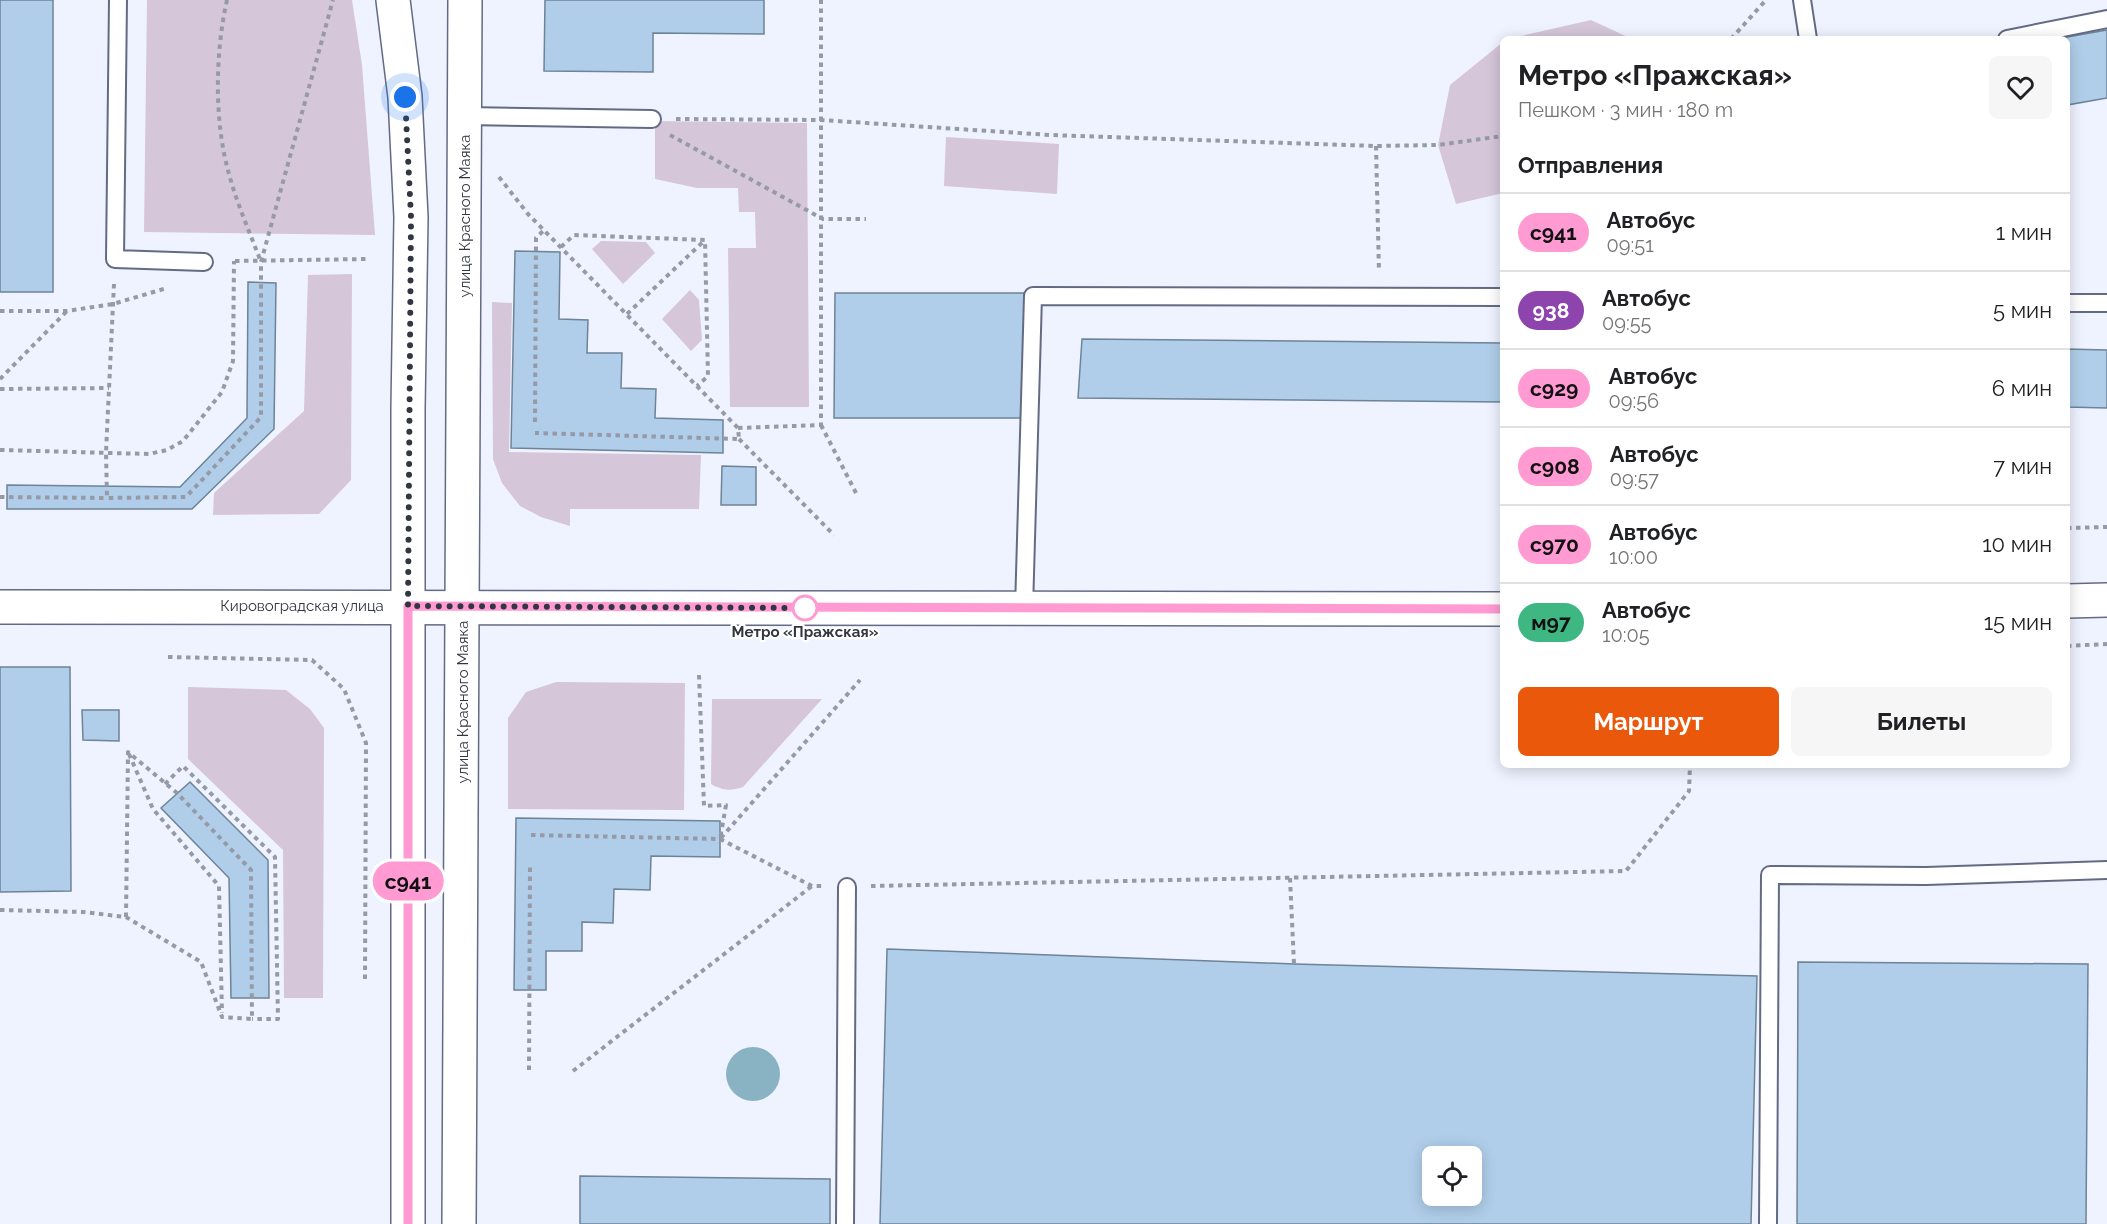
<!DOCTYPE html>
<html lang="ru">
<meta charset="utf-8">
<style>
:root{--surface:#fff;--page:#f6f6f6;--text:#202124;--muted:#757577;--line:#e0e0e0;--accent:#ea580c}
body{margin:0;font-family:Raleway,sans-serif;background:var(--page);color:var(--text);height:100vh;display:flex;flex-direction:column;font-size:22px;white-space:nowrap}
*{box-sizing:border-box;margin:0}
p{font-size:20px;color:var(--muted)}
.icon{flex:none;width:33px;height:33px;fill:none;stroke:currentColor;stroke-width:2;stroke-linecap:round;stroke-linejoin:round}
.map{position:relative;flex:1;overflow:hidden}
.side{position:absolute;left:1500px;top:36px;width:570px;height:732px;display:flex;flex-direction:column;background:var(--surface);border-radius:9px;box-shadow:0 3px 15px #0003}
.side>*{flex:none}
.badge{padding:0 12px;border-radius:20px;font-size:21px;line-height:39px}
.buttons{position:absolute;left:1422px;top:1146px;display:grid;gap:12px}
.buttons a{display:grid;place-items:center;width:60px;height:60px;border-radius:9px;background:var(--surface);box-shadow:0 3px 15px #0003;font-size:30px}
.you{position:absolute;width:30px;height:30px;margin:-15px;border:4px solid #fff;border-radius:50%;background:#1a73e8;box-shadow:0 0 0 9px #1a73e833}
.map>.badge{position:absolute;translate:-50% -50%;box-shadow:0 0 0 3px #fff}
h2{padding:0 18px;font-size:22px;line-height:54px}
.round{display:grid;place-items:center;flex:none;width:63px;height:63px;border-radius:9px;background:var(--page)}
.headline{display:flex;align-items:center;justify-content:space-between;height:102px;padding:0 18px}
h1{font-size:28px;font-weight:700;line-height:45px}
.primary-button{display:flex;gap:12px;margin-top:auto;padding:12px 18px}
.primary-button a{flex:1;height:69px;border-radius:9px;background:var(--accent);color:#fff;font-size:24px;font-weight:700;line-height:69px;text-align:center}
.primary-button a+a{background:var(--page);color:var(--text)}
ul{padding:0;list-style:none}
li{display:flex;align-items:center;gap:18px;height:78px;padding:0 18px;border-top:2px solid var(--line)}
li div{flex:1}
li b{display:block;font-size:22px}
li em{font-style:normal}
li .badge{min-width:66px;font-weight:700;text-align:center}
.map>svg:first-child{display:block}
.green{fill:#d5c6da}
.water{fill:#89b3c3}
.building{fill:#b0ceea;stroke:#6d8398;stroke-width:1.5;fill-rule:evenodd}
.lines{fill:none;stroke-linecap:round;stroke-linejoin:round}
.service-casing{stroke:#636b84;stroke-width:20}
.tertiary-casing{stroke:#636b84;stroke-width:36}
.path{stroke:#969aa6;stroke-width:4;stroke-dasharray:4.5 4.5;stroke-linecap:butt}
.service{stroke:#fff;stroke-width:16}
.tertiary{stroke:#fff;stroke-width:33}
.line-casing{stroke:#fff;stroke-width:14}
.line{stroke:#ff9ad2;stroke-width:9}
.walk{stroke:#323641;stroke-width:6;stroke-dasharray:0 10.8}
.stop-dot{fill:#fff;stroke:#ff9ad2;stroke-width:3}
.labels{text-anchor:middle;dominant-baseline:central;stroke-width:4.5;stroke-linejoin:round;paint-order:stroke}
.street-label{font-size:15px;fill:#323641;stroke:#fff}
.stop-label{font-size:15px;font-weight:bold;fill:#323641;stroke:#fff}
</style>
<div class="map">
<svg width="2107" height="1224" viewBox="0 0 2107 1224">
<rect width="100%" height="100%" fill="#eff3ff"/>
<g class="green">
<path d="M147,0h205l10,65 13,170 -231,-3z"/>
<path d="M1591,20l41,19h-124z"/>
<path d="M1503,42v151l-47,11 -18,-59 12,-60z"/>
<path d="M655,121l152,2 2,284h-79l-2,-159h28l-1,-36h-16l-1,-24h-41l-42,-9z"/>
<path d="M946,137l113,7 -2,50 -113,-8z"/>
<path d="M601,241l45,1 9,11 -32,31 -31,-35z"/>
<path d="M352,274l-1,206 -32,34 -106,1 1,-22 90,-82 4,-136z"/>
<path d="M690,290l9,10 3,40 -11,11 -29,-32z"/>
<path d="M492,302l20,1 -3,149 192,3 -2,54h-129v17l-29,-9 -21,-11 -18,-23 -9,-24z"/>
<path d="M556,682l129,1 -1,127 -176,-1v-91l18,-26z"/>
<path d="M188,687l98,3 24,19 14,19 -1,270h-39l-1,-148 -95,-91z"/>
<path d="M712,699h110l-79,88c-13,4 -20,4 -32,-3z"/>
</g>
<circle class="water" cx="753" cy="1074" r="27"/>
<g class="building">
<rect x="0" y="0" width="53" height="292"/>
<path d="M545,0h219v34l-111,-1v39l-109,-1z"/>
<path d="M2107,30v68l-40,7v-66h-11z"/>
<path d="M515,251l45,1 -1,67 29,1 -1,33h35l-1,35 35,1 -1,29 68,2v33l-212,-5z"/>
<path d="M248,282l28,1 -2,146 -82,80h-185v-24l173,2 67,-69z"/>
<path d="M835,293h189l-1,125h-189z"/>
<path d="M1082,339l421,4v59l-425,-4z"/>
<path d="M2067,349l40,1v58l-40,-1z"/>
<path d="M722,466l34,1v38h-35z"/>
<path d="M0,667h70l1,224 -71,1z"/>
<path d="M82,710h37v31l-36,-1z"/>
<path d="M190,782l78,78 1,138h-38l-2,-120 -68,-70z"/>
<path d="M516,818l204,3v36l-69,-1 -1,34 -36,-1 -1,34 -31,-1v29h-36v39h-32z"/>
<path d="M887,949l407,15 463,12 -6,248h-871zM1432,1156h40v40h-40z"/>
<path d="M1798,962l290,2 -2,260h-289z"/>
<path d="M580,1176l250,3v45h-250z"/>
</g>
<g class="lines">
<defs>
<g id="service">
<path d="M118,0l-3,259 89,3"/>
<path d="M1802,0l6,39"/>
<path d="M2007,39l100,-20"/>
<path d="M465,116l187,3"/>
<path d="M2067,303h40"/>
<path d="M1024,609l9,-313 470,1"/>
<path d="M845,1224l2,-337"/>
<path d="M1768,1224l2,-349 156,1 181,-6"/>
</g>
<g id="tertiary">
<path d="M393,0l12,97 6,120 -3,192v815"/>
<path d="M2067,601l40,-1"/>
<path d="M0,607l1503,2"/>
<path d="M459,1224l6,-1224"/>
</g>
</defs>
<use href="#service" class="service-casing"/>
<use href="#tertiary" class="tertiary-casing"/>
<g class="path">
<path d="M227,0c-12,53 -13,122 2,174 8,30 21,59 32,88"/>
<path d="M1731,39l35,-39"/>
<path d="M676,119l145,1 229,15 326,11 62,-1 65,-9"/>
<path d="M670,135l153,84h43"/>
<path d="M1376,146l3,126"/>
<path d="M499,177l29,37 210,214 1,11 -204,-6"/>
<path d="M561,247l13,-12 131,5 3,136 -11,10"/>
<path d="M235,261l132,-2"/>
<path d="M114,284l-8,168 1,46 79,-1 75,-80v-155l72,-262"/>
<path d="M0,311h67l46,-7 54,-16"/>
<path d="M627,314l78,-74"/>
<path d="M0,379l67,-68"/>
<path d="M0,389l109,-1"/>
<path d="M535,422l1,-184 8,-8"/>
<path d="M821,425l35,68"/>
<path d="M738,428l83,-3v-425"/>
<path d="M739,439l95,96"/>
<path d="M0,450l149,4 18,-4 16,-9 39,-49 11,-31 1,-100"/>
<path d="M0,497l107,1"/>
<path d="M2067,528l40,-1"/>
<path d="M2067,646l40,-2"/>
<path d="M168,657l144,3 32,29 22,54 -1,237"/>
<path d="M699,675l5,131 22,-1 -6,34 140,-159"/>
<path d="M129,754l24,55 66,77 3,127"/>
<path d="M165,784l18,-18 92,91 3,162h-26"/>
<path d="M531,835l189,4 92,47h10"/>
<path d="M1290,878l4,86"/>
<path d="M871,886l755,-15 63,-80 1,-26"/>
<path d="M0,910l83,2 43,5 75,45 21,55 30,2 -1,-149 -74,-77 -49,-41 -2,165"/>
<path d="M529,1070l1,-205"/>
<path d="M573,1071l239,-185"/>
</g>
<use href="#service" class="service"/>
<use href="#tertiary" class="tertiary"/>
</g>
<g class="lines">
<defs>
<path id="line" d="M408,1224v-618l1095,3"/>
</defs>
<use href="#line" class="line-casing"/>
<use href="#line" class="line"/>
<path class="walk" d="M405,97l6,120 -3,389 397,2"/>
</g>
<circle class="stop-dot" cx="805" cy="608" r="12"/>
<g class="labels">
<g class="street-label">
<text transform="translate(465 216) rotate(-90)">улица Красного Маяка</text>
<text x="302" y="606">Кировоградская улица</text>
<text transform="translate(463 702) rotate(-90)">улица Красного Маяка</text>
</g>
<g class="stop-label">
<text x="805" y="632">Метро «Пражская»</text>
</g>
</g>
</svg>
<div class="buttons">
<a><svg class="icon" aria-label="locate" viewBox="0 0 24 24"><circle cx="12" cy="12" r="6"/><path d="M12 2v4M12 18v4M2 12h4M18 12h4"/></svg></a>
</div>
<div class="you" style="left:405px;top:97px"></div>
<b class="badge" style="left:408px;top:881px;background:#ff9ad2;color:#111">с941</b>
<section class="side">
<div class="headline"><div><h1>Метро «Пражская»</h1><p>Пешком · 3 мин · 180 m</p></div><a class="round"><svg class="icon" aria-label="heart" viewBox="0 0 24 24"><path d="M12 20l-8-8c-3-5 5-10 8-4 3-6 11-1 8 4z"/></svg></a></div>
<h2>Отправления</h2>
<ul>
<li><span class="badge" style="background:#ff9ad2;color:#111">с941</span><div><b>Автобус</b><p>09:51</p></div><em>1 мин</em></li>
<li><span class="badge" style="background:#8e44ad;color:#fff">938</span><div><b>Автобус</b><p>09:55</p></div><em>5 мин</em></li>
<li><span class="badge" style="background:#ff9ad2;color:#111">с929</span><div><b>Автобус</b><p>09:56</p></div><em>6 мин</em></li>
<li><span class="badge" style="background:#ff9ad2;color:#111">с908</span><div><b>Автобус</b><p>09:57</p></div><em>7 мин</em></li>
<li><span class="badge" style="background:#ff9ad2;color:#111">с970</span><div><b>Автобус</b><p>10:00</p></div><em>10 мин</em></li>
<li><span class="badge" style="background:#3eb782;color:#111">м97</span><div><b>Автобус</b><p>10:05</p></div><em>15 мин</em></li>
</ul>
<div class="primary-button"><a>Маршрут</a><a>Билеты</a></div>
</section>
</div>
